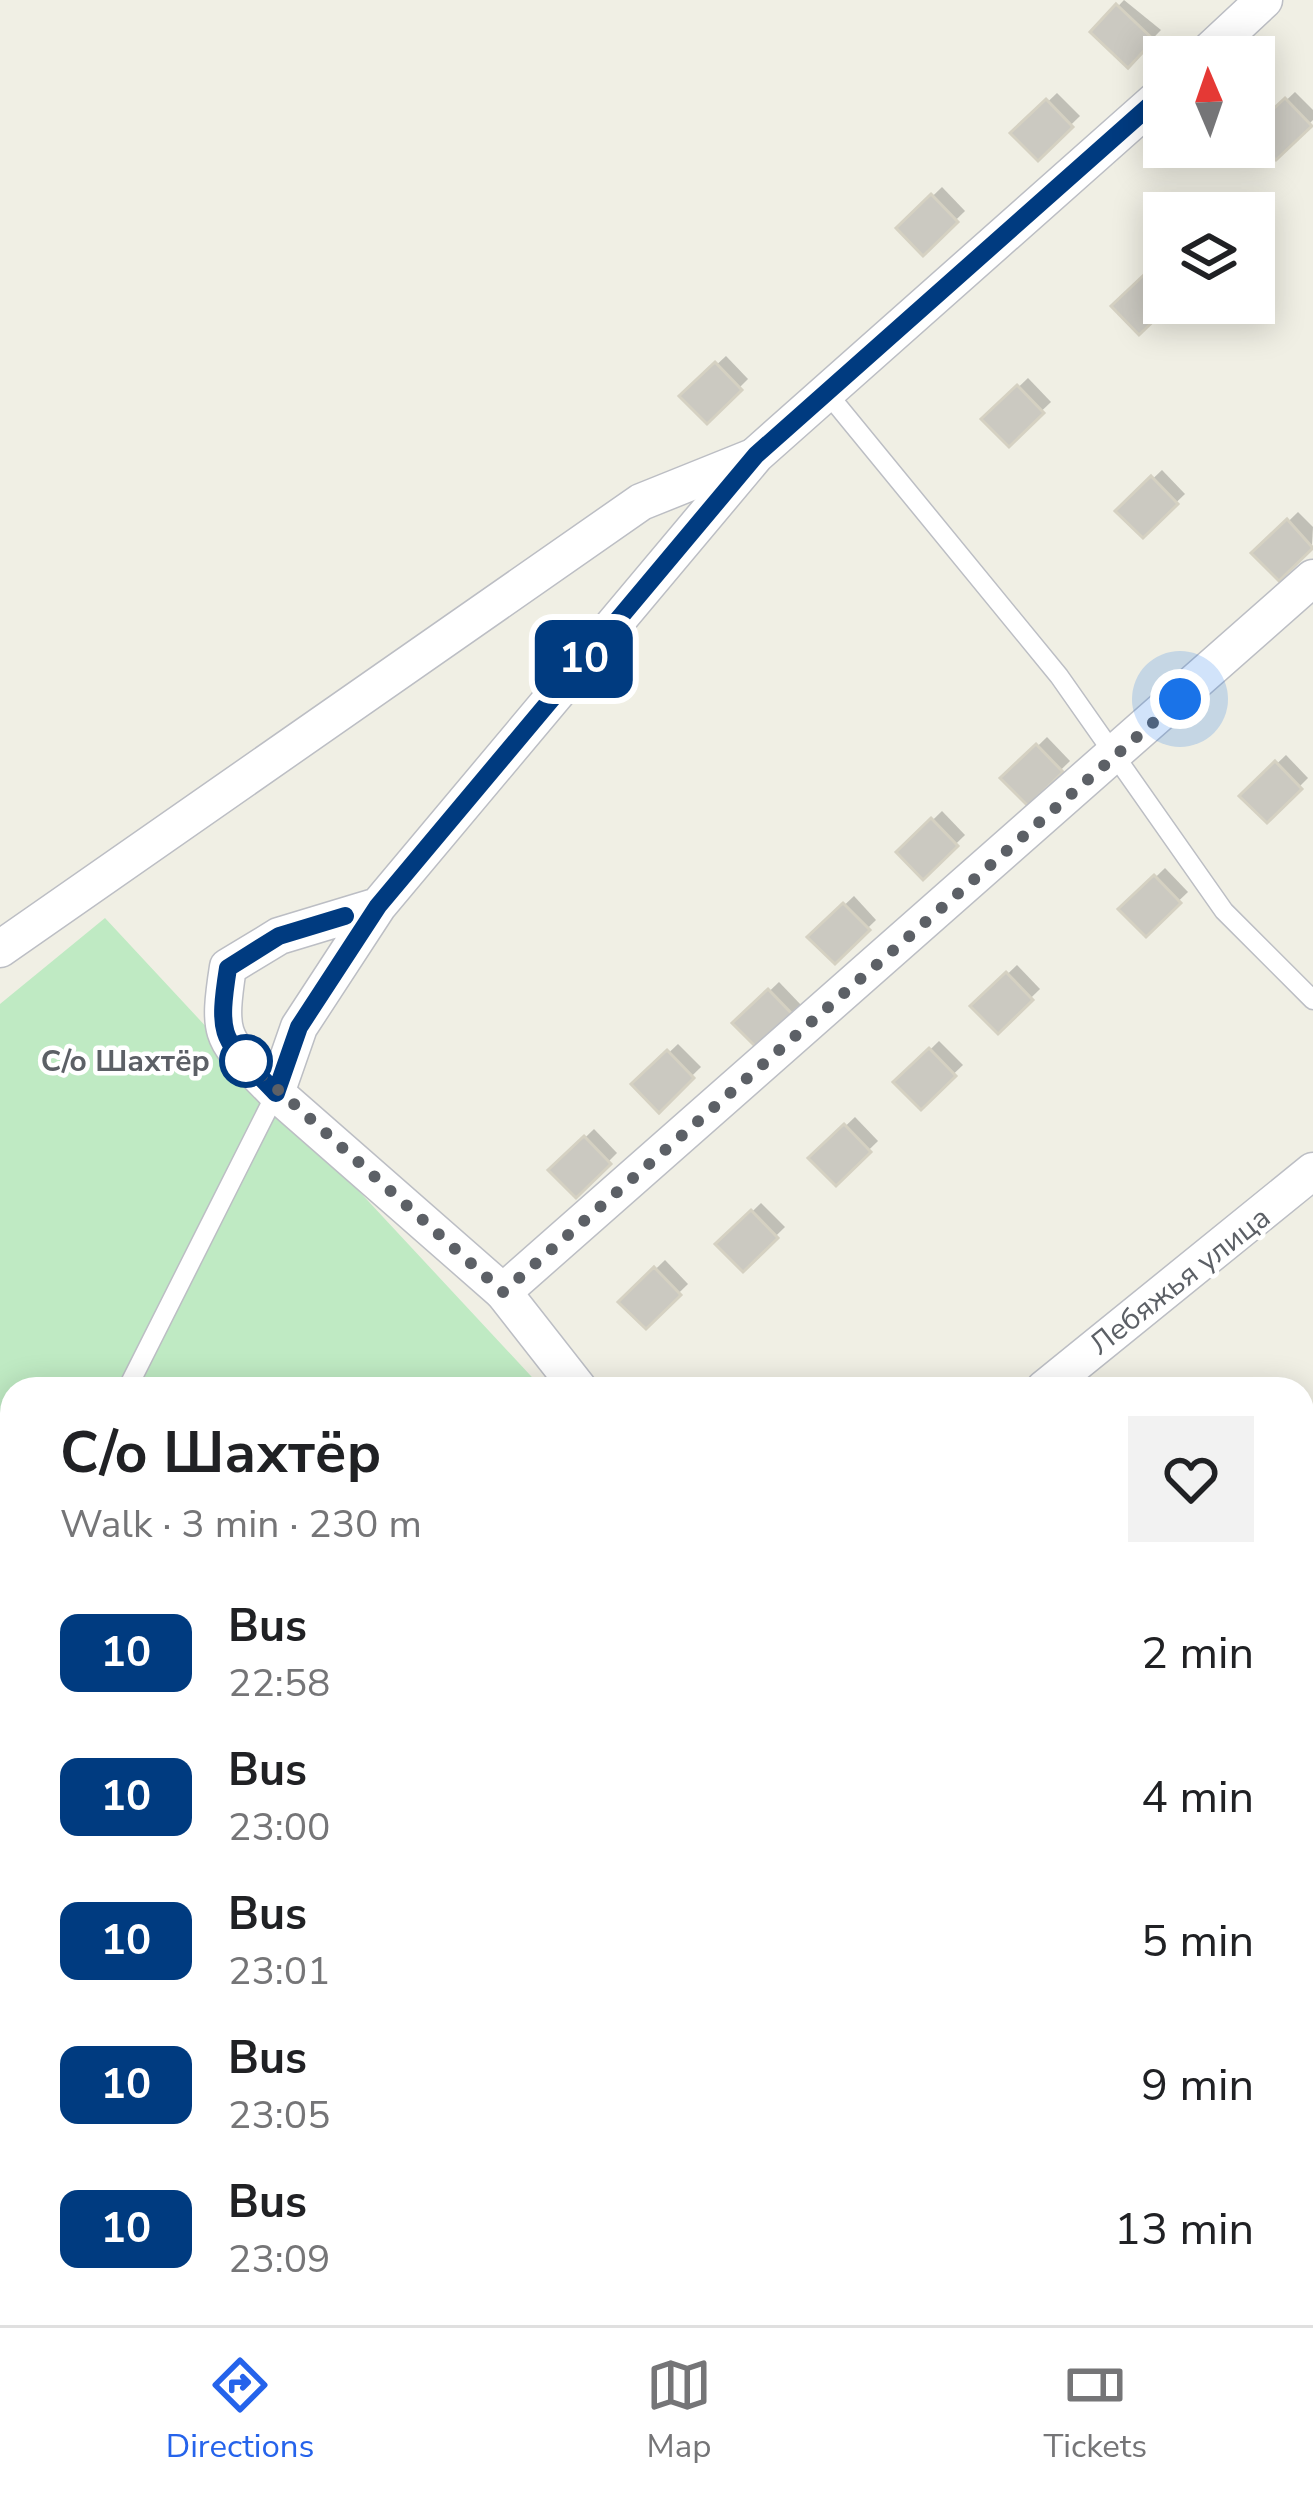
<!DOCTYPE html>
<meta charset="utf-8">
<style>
:root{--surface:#fff;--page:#f2f2f2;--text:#202124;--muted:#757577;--line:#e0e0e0;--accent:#2563eb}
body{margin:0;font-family:"Nunito Sans",sans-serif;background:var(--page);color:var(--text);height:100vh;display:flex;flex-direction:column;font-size:45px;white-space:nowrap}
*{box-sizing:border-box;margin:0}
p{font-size:39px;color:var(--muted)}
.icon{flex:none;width:66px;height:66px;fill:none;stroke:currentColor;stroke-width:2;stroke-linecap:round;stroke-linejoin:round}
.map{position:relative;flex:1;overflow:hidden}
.side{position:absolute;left:0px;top:1377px;width:1314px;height:948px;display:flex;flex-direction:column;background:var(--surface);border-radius:36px 36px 0 0;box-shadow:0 6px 30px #0003}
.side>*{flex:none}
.badge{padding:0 24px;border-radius:18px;font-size:42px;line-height:78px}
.needle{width:78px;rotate:358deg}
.tools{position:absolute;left:1143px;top:36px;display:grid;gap:24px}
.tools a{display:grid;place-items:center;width:132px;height:132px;border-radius:0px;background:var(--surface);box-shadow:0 6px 30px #0003;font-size:60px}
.you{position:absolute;width:60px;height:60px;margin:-30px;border:9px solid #fff;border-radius:50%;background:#1a73e8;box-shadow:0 0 0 18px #1a73e833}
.map>.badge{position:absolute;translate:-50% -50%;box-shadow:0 0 0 6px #fff}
.round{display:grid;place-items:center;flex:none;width:126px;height:126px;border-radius:0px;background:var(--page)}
.summary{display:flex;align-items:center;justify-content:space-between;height:204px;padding:0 60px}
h1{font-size:57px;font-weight:700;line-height:90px}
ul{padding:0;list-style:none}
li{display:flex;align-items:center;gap:36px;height:144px;padding:0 60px}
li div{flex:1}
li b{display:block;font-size:45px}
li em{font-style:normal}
li .badge{min-width:132px;font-weight:700;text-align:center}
.dock{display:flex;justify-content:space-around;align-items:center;height:168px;border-top:3px solid var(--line);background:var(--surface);font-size:33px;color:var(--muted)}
.dock a{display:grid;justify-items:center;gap:6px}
.dock .current{color:var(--accent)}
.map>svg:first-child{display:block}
.green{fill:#bfeac3}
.water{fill:#a5ceff}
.shadow{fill:#0003}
.building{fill:#cbc9c1;stroke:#d5d1c2;stroke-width:3}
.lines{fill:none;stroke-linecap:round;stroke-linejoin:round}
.lane-casing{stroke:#bcbec4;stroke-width:21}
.street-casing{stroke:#bcbec4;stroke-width:39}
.lane{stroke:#fff;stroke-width:18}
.street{stroke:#fff;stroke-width:36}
.line-casing{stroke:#fff;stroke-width:27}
.line{stroke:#003b80;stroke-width:18}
.walk{stroke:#5c6066;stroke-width:12;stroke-dasharray:0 21.6}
.stop-dot{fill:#fff;stroke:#003b80;stroke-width:6}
.labels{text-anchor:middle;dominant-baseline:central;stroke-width:9;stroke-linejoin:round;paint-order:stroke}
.stop-label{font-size:30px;font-weight:bold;fill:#5c6066;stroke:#fff;text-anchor:end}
.street-label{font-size:30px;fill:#5c6066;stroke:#fff}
</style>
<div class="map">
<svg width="1313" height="2325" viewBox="0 0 1313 2325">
<rect width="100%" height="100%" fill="#f0efe4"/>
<g class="green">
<path d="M105,918l438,471h-531v924h1249l-9,12h-1252v-1321z"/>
<path d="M1302,2036l11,9v194l-11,15z"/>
</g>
<g class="water">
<path d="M475,2313h158l14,12h-177z"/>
<path d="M720,2313h304l-17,12h-269z"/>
</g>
<g class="shadow">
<path d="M1124,0l37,30 -33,34 -34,-32z"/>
<path d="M1295,92l18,18v10l-37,36 -22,-25z"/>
<path d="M1057,93l23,23 -42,41 -23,-24z"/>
<path d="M942,187l23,24 -42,41 -23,-24z"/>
<path d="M1228,192l21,21h-43z"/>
<path d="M1158,266l6,6 4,31 -53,3z"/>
<path d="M726,356l22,23 -41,41 -24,-24z"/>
<path d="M1028,378l23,24 -42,40 -24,-23z"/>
<path d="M1162,470l23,24 -42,40 -24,-23z"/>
<path d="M1298,512l15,15 -1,17 -33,33 -23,-24z"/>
<path d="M1047,737l23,24 -42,41 -23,-24z"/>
<path d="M1286,755l22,23 -41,41 -24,-23z"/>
<path d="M942,811l23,24 -42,41 -23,-24z"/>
<path d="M1165,868l23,24 -42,40 -23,-23z"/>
<path d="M854,896l22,24 -41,40 -24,-23z"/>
<path d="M1017,965l23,24 -42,41 -24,-24z"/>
<path d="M779,982l23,24 -42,41 -24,-24z"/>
<path d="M939,1041l24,24 -42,40 -24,-23z"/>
<path d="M678,1044l23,23 -42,41 -23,-24z"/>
<path d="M855,1117l23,24 -42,41 -24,-24z"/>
<path d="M594,1129l23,24 -41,41 -24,-24z"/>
<path d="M761,1203l24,24 -42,41 -24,-24z"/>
<path d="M665,1260l23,24 -42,41 -24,-23z"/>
</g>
<g class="building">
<path d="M1116,4l38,36 -26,28 -38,-36z"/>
<path d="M1285,98l27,28 -36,34 -22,-22v-11z"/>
<path d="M1046,99l27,28 -35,34 -28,-28z"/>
<path d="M931,194l27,28 -35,34 -27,-28z"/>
<path d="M1147,272l17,18v13h8l-33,32 -28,-29z"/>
<path d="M715,362l27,28 -35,34 -28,-28z"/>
<path d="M1017,385l27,28 -35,34 -28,-28z"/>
<path d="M1151,476l27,28 -35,34 -28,-27z"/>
<path d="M1287,519l26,29 -34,33 -28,-28z"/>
<path d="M1036,744l27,28 -35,34 -28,-28z"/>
<path d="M1275,761l27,28 -35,34 -28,-27z"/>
<path d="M931,818l27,28 -35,34 -27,-28z"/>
<path d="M1154,875l27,28 -35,34 -28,-28z"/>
<path d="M843,903l27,27 -35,34 -28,-27z"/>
<path d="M1006,972l27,28 -35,34 -28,-28z"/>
<path d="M768,989l27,28 -35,34 -28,-28z"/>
<path d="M929,1048l27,28 -35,34 -28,-28z"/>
<path d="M667,1050l27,28 -35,35 -28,-29z"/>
<path d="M844,1124l27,28 -35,34 -28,-28z"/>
<path d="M584,1136l27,28 -35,34 -28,-28z"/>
<path d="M751,1210l27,28 -35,34 -28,-28z"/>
<path d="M654,1267l27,28 -35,34 -28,-27z"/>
</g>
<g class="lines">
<defs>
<g id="lane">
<path d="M828,394l231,282 165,235 89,89"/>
<path d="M127,1389l149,-296"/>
<path d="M0,1622l12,-22"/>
<path d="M1302,2156l11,15"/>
<path d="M1210,2325l14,-12"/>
</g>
<g id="street">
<path d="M1203,57l61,-57"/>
<path d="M378,906l-99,30 -51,31c-12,77 -4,71 48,126l23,-66 79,-121 378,-451 408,-362"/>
<path d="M0,949l641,-447 112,-45"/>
<path d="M276,1093l227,199 76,97"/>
<path d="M503,1292l810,-714"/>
<path d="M1044,1389l269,-218"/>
<path d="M187,2325l10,-12"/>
</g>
</defs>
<use href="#lane" class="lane-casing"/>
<use href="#street" class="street-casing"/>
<use href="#lane" class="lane"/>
<use href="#street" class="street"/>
</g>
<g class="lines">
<defs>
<path id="line" d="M345,916l-66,20 -51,32c-12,76 -4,70 48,125l23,-66 79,-121 378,-451 408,-362"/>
</defs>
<use href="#line" class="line-casing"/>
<use href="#line" class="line"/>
<path class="walk" d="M246,1061l257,231 677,-593"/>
</g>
<circle class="stop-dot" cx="246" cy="1061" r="24"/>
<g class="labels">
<g class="stop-label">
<text x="210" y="1061">С/о Шахтёр</text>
</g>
<g class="street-label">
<text transform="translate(1180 1281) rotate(-38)">Лебяжья улица</text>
</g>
</g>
</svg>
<div class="tools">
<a><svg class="needle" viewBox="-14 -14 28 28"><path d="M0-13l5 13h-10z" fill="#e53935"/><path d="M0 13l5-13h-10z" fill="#757577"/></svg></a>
<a><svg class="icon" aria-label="layers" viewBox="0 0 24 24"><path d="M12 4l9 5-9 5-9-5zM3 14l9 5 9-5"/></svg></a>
</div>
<div class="you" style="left:1180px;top:699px"></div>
<b class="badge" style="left:584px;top:659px;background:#003b80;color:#fff">10</b>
<section class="side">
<div class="summary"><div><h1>С/о Шахтёр</h1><p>Walk · 3 min · 230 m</p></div><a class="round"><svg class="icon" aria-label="heart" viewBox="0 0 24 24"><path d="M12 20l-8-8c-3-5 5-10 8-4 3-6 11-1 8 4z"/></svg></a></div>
<ul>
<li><span class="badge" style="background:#003b80;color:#fff">10</span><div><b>Bus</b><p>22:58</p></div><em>2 min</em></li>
<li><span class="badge" style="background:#003b80;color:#fff">10</span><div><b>Bus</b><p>23:00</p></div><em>4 min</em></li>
<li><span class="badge" style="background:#003b80;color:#fff">10</span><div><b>Bus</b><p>23:01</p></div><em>5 min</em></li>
<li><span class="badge" style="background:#003b80;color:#fff">10</span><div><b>Bus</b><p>23:05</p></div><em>9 min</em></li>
<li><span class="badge" style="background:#003b80;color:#fff">10</span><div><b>Bus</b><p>23:09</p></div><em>13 min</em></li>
</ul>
</section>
</div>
<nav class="dock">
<a class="current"><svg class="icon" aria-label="directions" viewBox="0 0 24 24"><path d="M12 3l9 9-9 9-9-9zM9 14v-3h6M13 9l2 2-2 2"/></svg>Directions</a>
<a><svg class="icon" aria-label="map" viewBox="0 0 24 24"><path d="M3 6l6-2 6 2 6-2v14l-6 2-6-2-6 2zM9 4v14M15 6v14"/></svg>Map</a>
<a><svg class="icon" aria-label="tickets" viewBox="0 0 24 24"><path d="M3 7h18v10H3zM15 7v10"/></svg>Tickets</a>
</nav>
